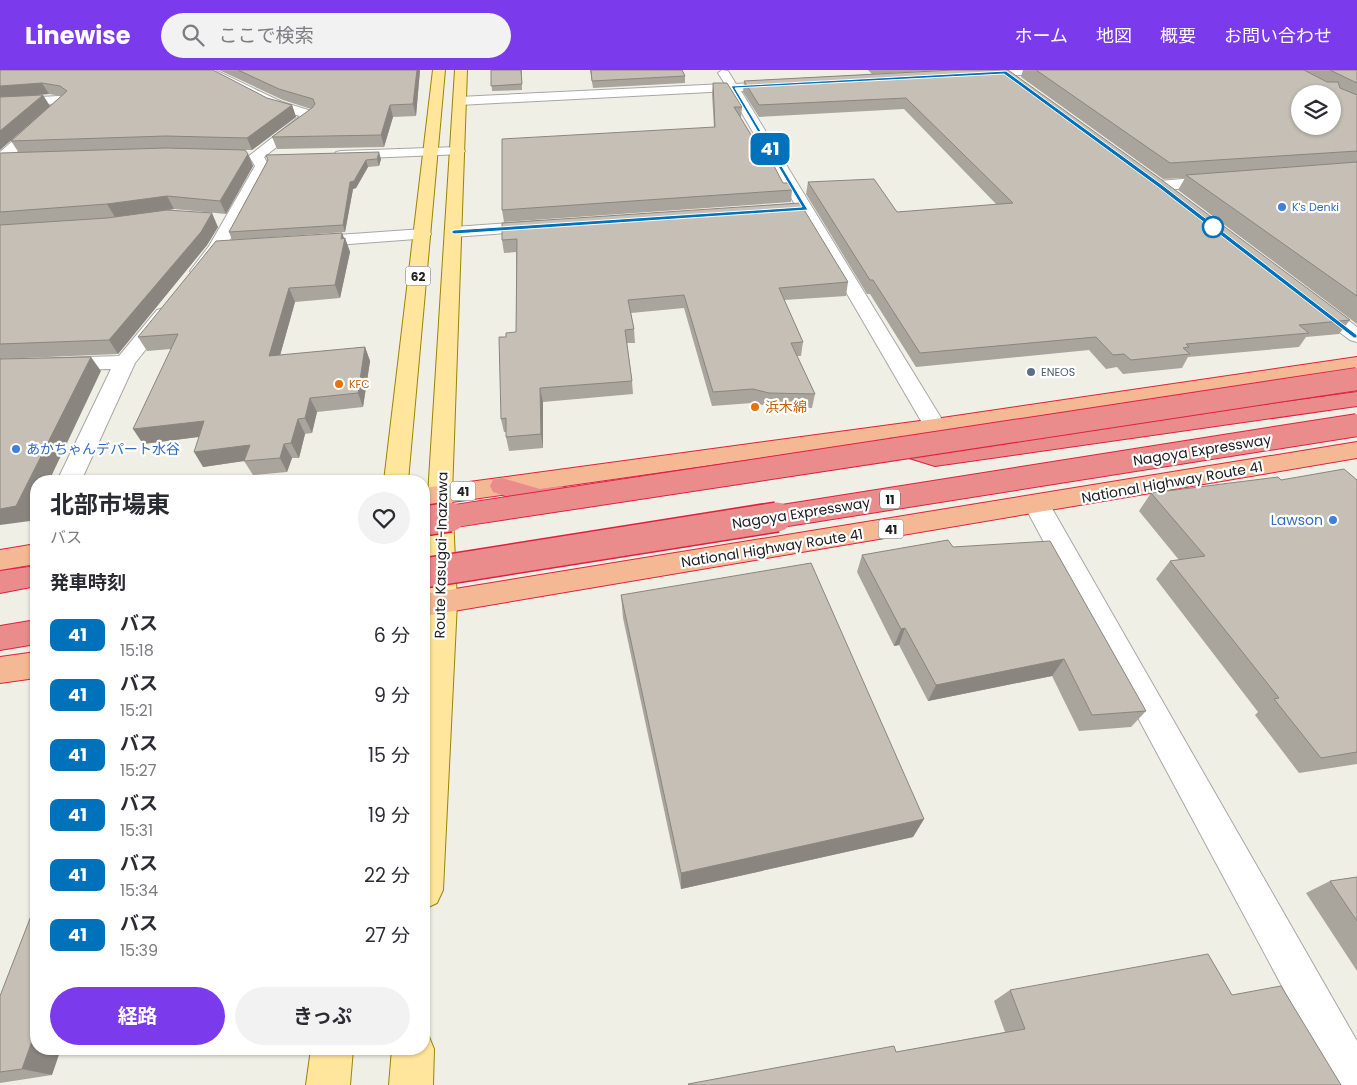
<!DOCTYPE html>
<html lang="ja">
<meta charset="utf-8">
<style>
:root{--surface:#fff;--page:#f2f2f3;--text:#2b2b33;--muted:#7c7c81;--accent:#7c3aed}
body{margin:0;font-family:Poppins,"Noto Sans JP",sans-serif;background:var(--page);color:var(--text);height:100vh;display:flex;flex-direction:column;font-size:19px;white-space:nowrap}
*{box-sizing:border-box;margin:0}
p{font-size:16px;color:var(--muted)}
.icon{flex:none;width:28px;height:28px;fill:none;stroke:currentColor;stroke-width:2;stroke-linecap:round;stroke-linejoin:round}
.map{position:relative;flex:1;overflow:hidden}
.drawer{position:absolute;left:30px;top:405px;width:400px;height:580px;display:flex;flex-direction:column;background:var(--surface);border-radius:20px;box-shadow:0 1px 4px #0004}
.drawer>*{flex:none}
.badge{padding:0 10px;border-radius:8px;font-size:18px;line-height:32px}
.fabs{position:absolute;left:1291px;top:15px;display:grid;gap:10px}
.fabs a{display:grid;place-items:center;width:50px;height:50px;border-radius:50%;background:var(--surface);box-shadow:0 1px 4px #0004;font-size:25px}
.map>.badge{position:absolute;translate:-50% -50%;box-shadow:0 0 0 2px #fff}
h2{padding:0 20px;font-size:19px;line-height:45px}
.round{display:grid;place-items:center;flex:none;width:52px;height:52px;border-radius:26px;background:var(--page)}
.overview{display:flex;align-items:center;justify-content:space-between;height:85px;padding:0 20px}
h1{font-size:24px;font-weight:700;line-height:38px}
.primary-button{display:flex;gap:10px;margin-top:auto;padding:10px 20px}
.primary-button a{flex:1;height:58px;border-radius:30px;background:var(--accent);color:#fff;font-size:20px;font-weight:700;line-height:58px;text-align:center}
.primary-button a+a{background:var(--page);color:var(--text)}
ul{padding:0;list-style:none}
li{display:flex;align-items:center;gap:15px;height:60px;padding:0 20px}
li div{flex:1}
li b{display:block;font-size:19px}
li em{font-style:normal}
li .badge{min-width:55px;font-weight:700;text-align:center}
header{display:flex;align-items:center;gap:30px;box-sizing:border-box;height:70px;padding:0 25px;background:var(--accent);color:#fff}
header strong{font-size:24px}
nav{display:flex;gap:28px;margin-inline-start:auto;font-size:18px}
.search{width:350px;height:45px;background:var(--page);display:flex;align-items:center;gap:12px;box-sizing:border-box;padding:0 18px;border-radius:28px;color:var(--muted);font-size:19px}
.map>svg:first-child{display:block}
.lines{fill:none;stroke-linecap:round;stroke-linejoin:round}
.minor-casing{stroke:#a7a7a7;stroke-width:2}
.primary-casing{stroke:#9b8300;stroke-width:2}
.trunk-casing{stroke:#e12040;stroke-width:2}
.motorway-casing{stroke:#e12040;stroke-width:2}
.minor{fill:#fff;fill-rule:evenodd}
.primary{fill:#ffe69c;fill-rule:evenodd}
.trunk{fill:#f4b894;fill-rule:evenodd}
.motorway{fill:#ea8b8c;fill-rule:evenodd}
.motorway-bridge-far1-casing{stroke:#e12040;stroke-width:24;stroke-linecap:butt}
.motorway-bridge-casing{stroke:#e12040;stroke-width:32;stroke-linecap:butt}
.motorway-bridge-far1{stroke:#ea8b8c;stroke-width:22}
.motorway-bridge{stroke:#ea8b8c;stroke-width:29}
.wall{fill:#a9a49c;fill-rule:evenodd}
.shaded-wall{fill:#8a867f}
.building{fill:#c5bfb5;stroke:#8a867f;fill-rule:evenodd}
.line{fill:#0072bc;stroke:#fff}
.shop-dot{fill:#3f7fe0;stroke:#fff;stroke-width:2}
.stop-dot{fill:#fff;stroke:#0072bc;stroke-width:2.5}
.service-dot{fill:#5c6f8a;stroke:#fff;stroke-width:2}
.food-dot{fill:#e8710a;stroke:#fff;stroke-width:2}
.labels{text-anchor:middle;dominant-baseline:central;stroke-width:4.5;stroke-linejoin:round;paint-order:stroke}
.far-shop-label{font-size:11px;fill:#366cbe;stroke:#fff;text-anchor:start}
.far-service-label{font-size:11px;fill:#4e5e75;stroke:#fff;text-anchor:start}
.far-food-label{font-size:11px;fill:#c56008;stroke:#fff;text-anchor:start}
.shield{fill:#fff;stroke:#636363;stroke-width:1}
.shield-label{font-size:12px;font-weight:bold;fill:#202020}
.food-label{font-size:14px;fill:#c56008;stroke:#fff;text-anchor:start}
.shop-label{font-size:14px;fill:#366cbe;stroke:#fff;text-anchor:start}
.street-label{font-size:14px;fill:#202020;stroke:#fff}
</style>
<header>
<strong>Linewise</strong>
<div class="search"><svg class="icon" aria-label="search" viewBox="0 0 24 24"><circle cx="10" cy="10" r="6"/><path d="M15 15l6 6"/></svg>ここで検索</div>
<nav><a>ホーム</a><a>地図</a><a>概要</a><a>お問い合わせ</a></nav>
</header>
<div class="map">
<svg width="1357" height="1015" viewBox="0 0 1357 1015">
<rect width="100%" height="100%" fill="#f0efe6"/>
<g class="lines">
<defs>
<g id="minor">
<path d="M200,0h15l67,32 33,10 2,3 -53,42 5,9c-10,19 -50,102 -65,109 -4,2 -8,1 -11,0l-3,-4 19,-25 46,-80 -6,-10 51,-40 -28,-8z"/>
<path d="M722,0l6,1 8,13 44,-3 6,4 -6,4 -39,2 205,335 -3,5 -8,2 -8,-2 -3,-5 -195,-335 -270,14 -6,-4 6,-4 266,-13 -7,-11z"/>
<path d="M984,0h71l-6,3 -74,5 -6,-4 2,-2z"/>
<path d="M59,26l10,3 2,3 -66,61 -5,1v-12l55,-48 -55,3v-8z"/>
<path d="M458,77l5,1 2,3 -2,3 -122,5 -5,-1 -2,-3 2,-3 5,-1z"/>
<path d="M1218,106l5,2 3,3 -3,3 -64,7 -5,-2 -3,-3 3,-3 5,-2z"/>
<path d="M540,151l6,1 2,4 -2,4 -92,7 -6,-1 -2,-4 2,-4 6,-1z"/>
<path d="M423,159l6,1 2,4 -2,4 -120,9 -6,-1 -3,-4 3,-4 6,-1z"/>
<path d="M1314,228l7,2 36,27v15l-7,-2 -43,-32 -2,-4 2,-4z"/>
<path d="M164,238l7,2 3,4 -39,49 -54,118h-24l54,-112 -111,3v-12l119,-4 38,-46z"/>
<path d="M1037,426l9,3 4,6 307,536v44h-22l-311,-580 4,-6z"/>
</g>
<g id="primary">
<path d="M433,0h12l-37,411h-24z"/>
<path d="M455,0h12l-15,425 5,107 -14,288 -6,13 -13,6v-244l5,-63 -1,-107z"/>
<path d="M424,962l4,2 6,15 -1,36h-44l3,-36h32z"/>
<path d="M311,979h42l-3,36h-44z"/>
</g>
<g id="trunk">
<path d="M1357,287v12l-422,64 -511,73v-18l511,-69z"/>
<path d="M1357,372v16l-933,158v-22z"/>
<path d="M36,474v20l-36,6v-20z"/>
<path d="M36,582v26l-36,5v-26z"/>
</g>
<g id="motorway">
<path d="M1357,322v14l-422,60 -52,-16 -4,-5 4,-5 8,-3 44,13z"/>
<path d="M502,408l38,11 21,-3 9,3 3,6 -3,6 -31,6 -46,-15 -3,-6 3,-6z"/>
<path d="M36,496v20l-36,7v-22z"/>
<path d="M36,550v24l-36,6v-24z"/>
</g>
</defs>
<use href="#minor" class="minor-casing"/>
<use href="#primary" class="primary-casing"/>
<use href="#trunk" class="trunk-casing"/>
<use href="#motorway" class="motorway-casing"/>
<use href="#minor" class="minor"/>
<use href="#primary" class="primary"/>
<use href="#trunk" class="trunk"/>
<use href="#motorway" class="motorway"/>
<defs>
<g id="motorway-bridge-far1">
<path d="M442,448l915,-139"/>
<path d="M769,448l588,-93"/>
</g>
<g id="motorway-bridge">
<path d="M424,451l26,-4"/>
<path d="M424,503l353,-56"/>
</g>
</defs>
<use href="#motorway-bridge-far1" class="motorway-bridge-far1-casing"/>
<use href="#motorway-bridge" class="motorway-bridge-casing"/>
<use href="#motorway-bridge-far1" class="motorway-bridge-far1"/>
<use href="#motorway-bridge" class="motorway-bridge"/>
</g>
<g class="wall">
<path d="M0,0l267,28 25,7 4,12 -44,33h-7l3,4 5,12 -27,48 -52,-5 -6,1 50,17 -11,18 -89,109 -118,5v-206h19l-8,-12 30,-28 -41,37zM49,24l12,2 -11,10 -21,-11z"/>
<path d="M219,0h201l-4,46 -23,1 -9,30 -107,2 -5,-12 39,-28 -28,-9z"/>
<path d="M491,0h31v20l-30,1z"/>
<path d="M590,0h92l3,6v7l-92,5z"/>
<path d="M868,0h78l-74,4z"/>
<path d="M953,0l397,250 -11,14 -33,3 -7,10 -111,10 -6,11 -59,6 -6,-7 -11,2 -17,-19 -173,17 -46,-73h-3l-61,-100 2,-12 89,30 100,-7 -93,-96 -145,8 -16,-25 1,-11z"/>
<path d="M1023,0h334v254l-179,-134 7,-12 -22,1 -142,-102z"/>
<path d="M713,13l29,24 -1,10 -1,1 29,46 14,19 9,7 -1,12 -287,20 -2,-12 212,-82 -2,-34z"/>
<path d="M381,89l-2,7 -11,1 -12,21 -3,1 -8,43 -113,8 -3,-8 39,-72z"/>
<path d="M502,153l346,59 -2,14 -62,4 19,42 -2,14h-4l18,38 -3,14 -44,-2 -16,-3 -40,3 -28,-98 -53,5 3,16 1,14h-8l5,38 1,13 -90,8v46l-34,3 -3,-14v-5h-2l-3,-13 5,-82 10,-5v-80l-12,1 -2,-13z"/>
<path d="M345,168l5,14 -10,46 -45,4 -15,53 85,-8 5,14 -7,46 -46,5 -5,21 -7,1 -6,24h-7l-5,14 -34,3 -9,-14 -41,6 -4,-30 -56,7 28,-95 -24,2 -9,-14z"/>
<path d="M1281,410h76v284l-58,9 -44,-58 3,-3 -102,-133 14,-18 9,-1 -40,-49 12,-18z"/>
<path d="M953,477l193,164 -15,16 -52,4 -27,-55 -124,25 -29,-56 -5,1 -37,-74 5,-17z"/>
<path d="M621,525l303,224 -11,18 -232,52 -58,-271z"/>
<path d="M1357,807v94l-51,-78 24,-12z"/>
<path d="M1010,920l222,5 -336,57 109,-20 -11,-31z"/>
<path d="M0,926l52,79 -52,8z"/>
</g>
<g class="shaded-wall">
<path d="M417,0h3l-4,46 -3,-12z"/>
<path d="M42,13l7,11 -49,4v-12z"/>
<path d="M43,25l7,11 -50,44v-19z"/>
<path d="M292,35l4,12 -44,33 -5,-12z"/>
<path d="M390,35l3,12 -9,30 -3,-12z"/>
<path d="M379,82l2,7 -2,7 -2,-7z"/>
<path d="M248,84l5,12 -27,48 -6,-13z"/>
<path d="M366,90l2,7 -12,21 -3,1 -8,43 -2,-7 7,-43z"/>
<path d="M167,126l7,13 -59,8 -8,-13z"/>
<path d="M212,143l6,14 -11,18 -89,109 -9,-14z"/>
<path d="M342,163l3,7v-2l5,14 -10,46 -5,-13z"/>
<path d="M289,218l6,14 -19,68 -7,-14z"/>
<path d="M365,277l5,14 -7,46 -5,-14z"/>
<path d="M91,287l10,14 -52,110h-13v27l-6,13 -30,4v-16z"/>
<path d="M540,318l3,14v46l-2,-14z"/>
<path d="M310,328l7,14 -5,21 -7,-15z"/>
<path d="M298,349l7,15 -6,24 -8,-15z"/>
<path d="M204,351l9,14 -70,9 -10,-15z"/>
<path d="M284,374l8,14 -5,14 -7,-14z"/>
<path d="M250,375l-6,16 -41,6 -9,-15z"/>
<path d="M905,558l-6,17 -5,1 7,-17z"/>
<path d="M1064,589l-12,17 -124,25 8,-16z"/>
<path d="M924,749l-11,18 -232,52v-16z"/>
<path d="M36,960v19h25l-9,26 -30,-6z"/>
</g>
<g class="building">
<path d="M0,0h213l54,28 25,7 -45,33 -81,-2 -155,5 56,-50 -7,-5 -18,-3 -42,3z"/>
<path d="M238,0h179l-4,34 -23,1 -9,30 -109,2 40,-29 3,-4 -2,-5 -34,-10z"/>
<path d="M491,0h30l1,14 -31,2z"/>
<path d="M591,0h91l3,6 -93,5z"/>
<path d="M953,0h55l151,108 191,142 -51,5 10,8 -123,11 3,3 -6,1 7,6 -59,6 -7,-6 -11,1 -17,-18 -176,16 -47,-73h-3l-62,-98 66,-3 23,33 116,-9 -107,-105 -147,7 -15,-24z"/>
<path d="M1036,0h268l23,12h11l2,6 17,7v56l-187,12zM1300,24h32v32h-32z"/>
<path d="M1330,0h27v13z"/>
<path d="M713,13h14l15,24h-8l35,57h4l10,19h5l4,7 -290,20v-71l213,-12z"/>
<path d="M43,25l-43,36v-34z"/>
<path d="M166,78l79,2 3,4 -28,47 -53,-5 -60,8 -107,8v-59z"/>
<path d="M379,82l-2,7 -11,1 -12,21 -4,1 -7,43 -114,7 39,-72 -2,-5z"/>
<path d="M1357,92v134l-171,-121z"/>
<path d="M800,133l48,79 -69,6 24,54 -12,1 24,51 -46,-1 -16,-4 -40,3 -29,-97 -56,5 6,29 -9,1 7,51 -92,7 1,46 -35,3v-19l-5,1 -2,-82h7v-4l10,-1 1,-93 -15,1v-17z"/>
<path d="M167,140l45,3 -11,19 -92,108 -109,4v-119l107,-7z"/>
<path d="M342,163l-1,6 4,-1 -10,47 -46,3 -20,68 96,-9 -7,46 -48,5 -5,20 -7,1 -7,24 -7,1 -4,14 -36,3 6,-16 -56,7 10,-31 -71,8 45,-95 -40,3 78,-96z"/>
<path d="M91,287l-75,149 -16,3v-150z"/>
<path d="M1344,399l13,11v272l-36,6 -47,-59 5,-1 -109,-137 35,-5 -54,-63 127,-16 3,3z"/>
<path d="M948,470l5,7 97,-6 96,170 -54,4 -28,-56 -128,26 -31,-57 -4,1 -39,-74z"/>
<path d="M811,493l113,256 -243,54 -60,-278z"/>
<path d="M1357,807v44l-27,-40z"/>
<path d="M36,833v127l-14,39 -22,3v-76z"/>
<path d="M1208,884l24,41 49,-9 60,99h-652l-1,-1 206,-38 2,6 129,-23 -15,-39z"/>
</g>
<path class="line" d="M1006,1l155,113 196,151v3h-3l-196,-151 -154,-113 -269,14 73,122 -354,24 -3,-2 3,-2 348,-23 -71,-121z"/>
<g class="shop-dot">
<circle cx="1282" cy="137" r="5"/>
<circle cx="16" cy="379" r="5"/>
<circle cx="1333" cy="450" r="5"/>
</g>
<circle class="stop-dot" cx="1213" cy="157" r="10"/>
<circle class="service-dot" cx="1031" cy="302" r="5"/>
<g class="food-dot">
<circle cx="339" cy="314" r="5"/>
<circle cx="755" cy="337" r="5"/>
</g>
<g class="labels">
<g class="far-shop-label">
<text x="1292" y="137">K's Denki</text>
</g>
<g class="far-service-label">
<text x="1041" y="302">ENEOS</text>
</g>
<g class="far-food-label">
<text x="349" y="314">KFC</text>
</g>
<g class="shield">
<rect x="405.5" y="196.5" width="25" height="19" rx="4"/>
<rect x="450.5" y="411.5" width="25" height="19" rx="4"/>
<rect x="880" y="419.5" width="20" height="19" rx="4"/>
<rect x="878.5" y="449.5" width="25" height="19" rx="4"/>
</g>
<g class="shield-label">
<text x="418" y="206">62</text>
<text x="463" y="421">41</text>
<text x="890" y="429">11</text>
<text x="891" y="459">41</text>
</g>
<g class="food-label">
<text x="765" y="337">浜木綿</text>
</g>
<g class="shop-label">
<text x="26" y="379">あかちゃんデパート水谷</text>
<text x="1323" y="450" text-anchor="end">Lawson</text>
</g>
<g class="street-label">
<text transform="translate(1202 380) rotate(-9)">Nagoya Expressway</text>
<text transform="translate(1172 412) rotate(-10)">National Highway Route 41</text>
<text transform="translate(801 443) rotate(-9)">Nagoya Expressway</text>
<text transform="translate(772 478) rotate(-9)">National Highway Route 41</text>
<text transform="translate(441 485) rotate(-89)">Route Kasugai-Inazawa</text>
</g>
</g>
</svg>
<div class="fabs">
<a><svg class="icon" aria-label="layers" viewBox="0 0 24 24"><path d="M12 4l9 5-9 5-9-5zM3 14l9 5 9-5"/></svg></a>
</div>
<b class="badge" style="left:770px;top:79px;background:#0072bc;color:#fff">41</b>
<section class="drawer">
<div class="overview"><div><h1>北部市場東</h1><p>バス</p></div><a class="round"><svg class="icon" aria-label="heart" viewBox="0 0 24 24"><path d="M12 20l-8-8c-3-5 5-10 8-4 3-6 11-1 8 4z"/></svg></a></div>
<h2>発車時刻</h2>
<ul>
<li><span class="badge" style="background:#0072bc;color:#fff">41</span><div><b>バス</b><p>15:18</p></div><em>6 分</em></li>
<li><span class="badge" style="background:#0072bc;color:#fff">41</span><div><b>バス</b><p>15:21</p></div><em>9 分</em></li>
<li><span class="badge" style="background:#0072bc;color:#fff">41</span><div><b>バス</b><p>15:27</p></div><em>15 分</em></li>
<li><span class="badge" style="background:#0072bc;color:#fff">41</span><div><b>バス</b><p>15:31</p></div><em>19 分</em></li>
<li><span class="badge" style="background:#0072bc;color:#fff">41</span><div><b>バス</b><p>15:34</p></div><em>22 分</em></li>
<li><span class="badge" style="background:#0072bc;color:#fff">41</span><div><b>バス</b><p>15:39</p></div><em>27 分</em></li>
</ul>
<div class="primary-button"><a>経路</a><a>きっぷ</a></div>
</section>
</div>
